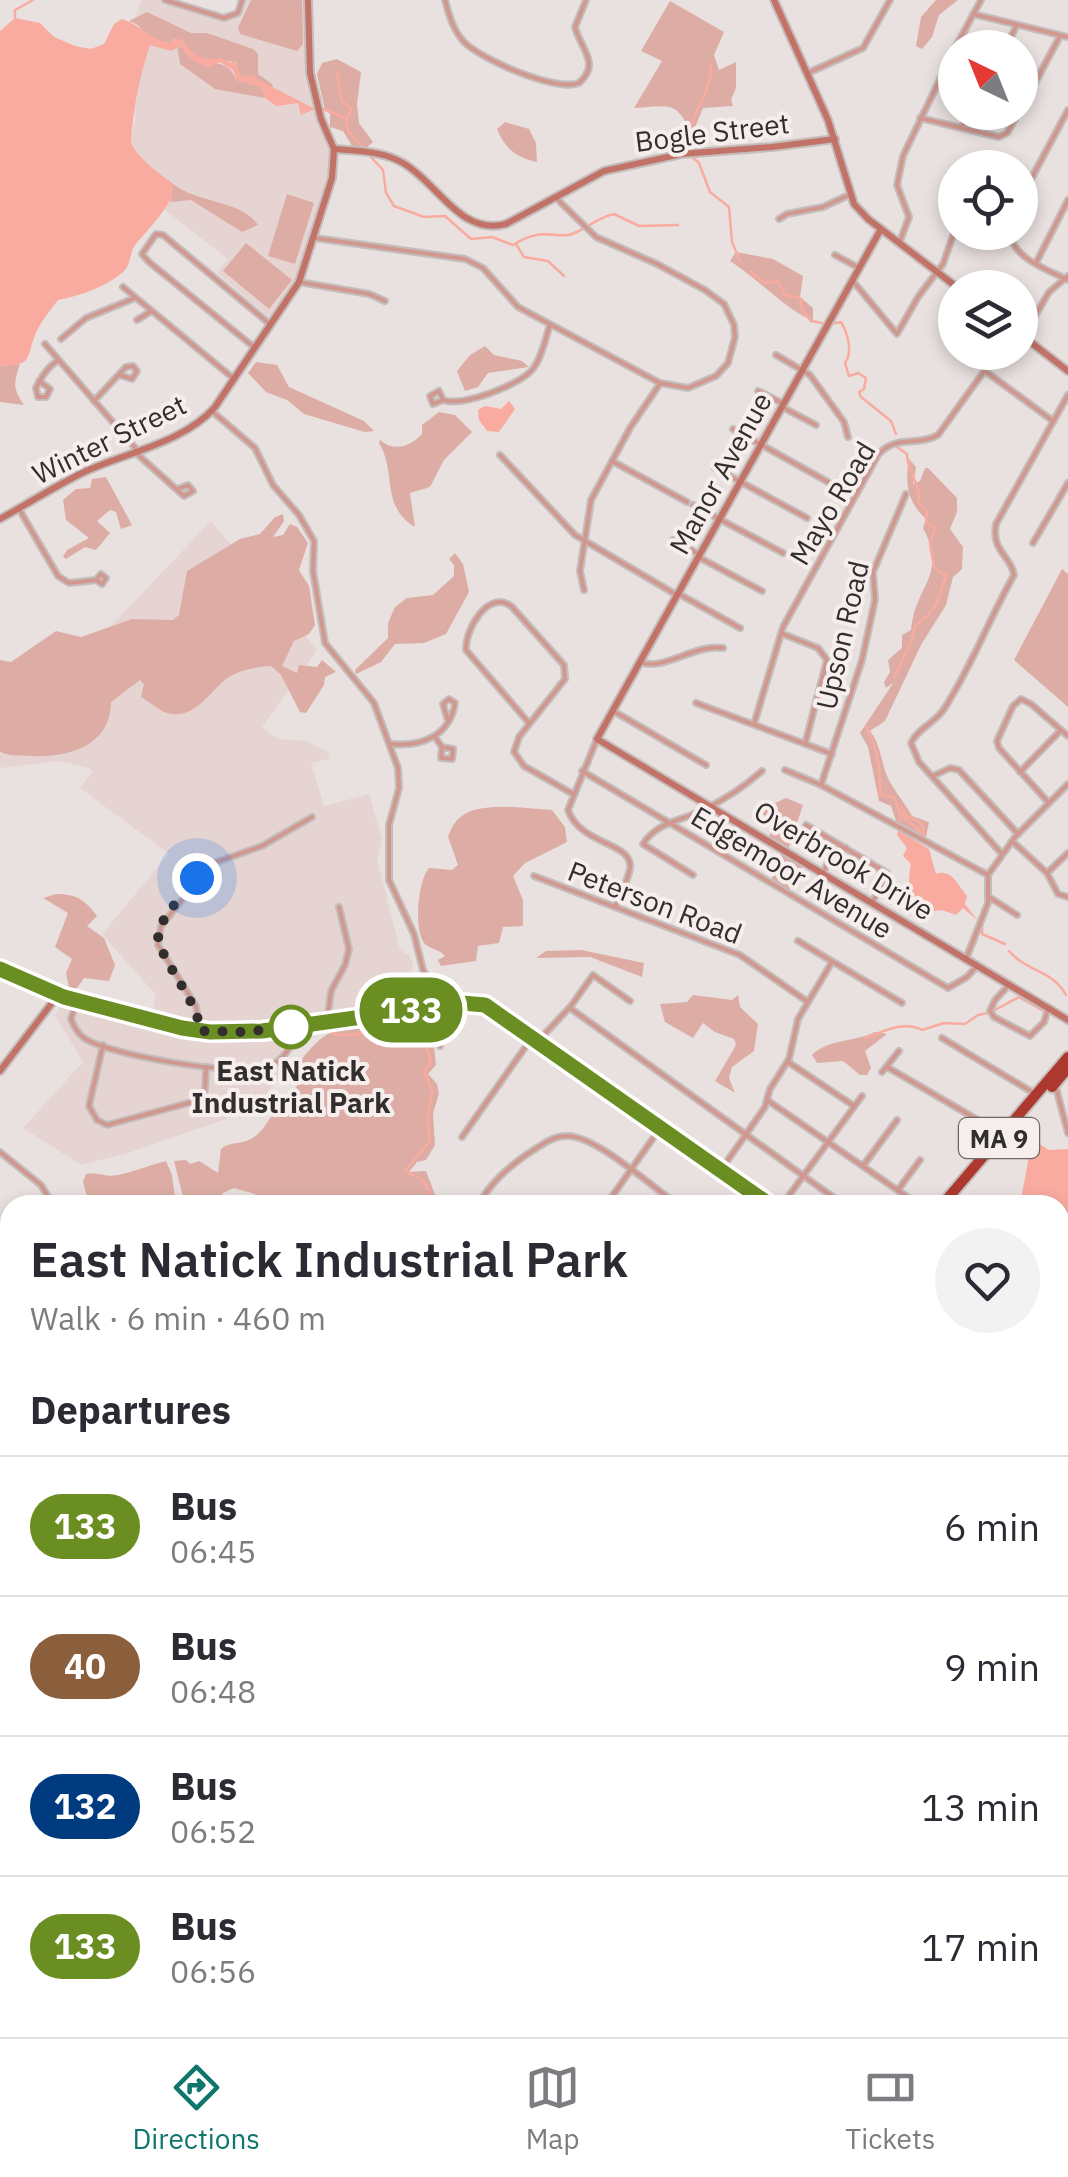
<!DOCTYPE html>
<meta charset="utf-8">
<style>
:root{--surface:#fff;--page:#f2f2f3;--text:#2b2b33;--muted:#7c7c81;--line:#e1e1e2;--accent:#0f766e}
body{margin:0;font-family:"IBM Plex Sans",sans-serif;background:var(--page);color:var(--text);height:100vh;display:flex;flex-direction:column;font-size:38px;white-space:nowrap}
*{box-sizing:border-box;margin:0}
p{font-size:32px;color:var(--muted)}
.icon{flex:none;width:55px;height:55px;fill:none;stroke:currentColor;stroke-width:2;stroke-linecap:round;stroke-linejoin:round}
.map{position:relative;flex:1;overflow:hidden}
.panel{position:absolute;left:0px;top:1195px;width:1070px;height:842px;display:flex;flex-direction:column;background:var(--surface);border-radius:30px 30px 0 0;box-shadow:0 5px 15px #0003}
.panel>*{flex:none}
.badge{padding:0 20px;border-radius:32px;font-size:35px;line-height:65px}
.needle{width:65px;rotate:317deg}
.fabs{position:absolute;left:938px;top:30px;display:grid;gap:20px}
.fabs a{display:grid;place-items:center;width:100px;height:100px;border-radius:50%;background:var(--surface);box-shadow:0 5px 15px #0003;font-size:50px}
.you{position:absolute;width:50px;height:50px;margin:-25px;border:8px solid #fff;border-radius:50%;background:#1a73e8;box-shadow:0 0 0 15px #1a73e833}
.map>.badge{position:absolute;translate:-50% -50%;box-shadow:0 0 0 5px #fff}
h2{padding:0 30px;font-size:38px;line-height:90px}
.round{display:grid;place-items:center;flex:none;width:105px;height:105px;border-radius:52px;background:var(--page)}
.head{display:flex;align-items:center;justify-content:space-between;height:170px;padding:0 30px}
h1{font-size:48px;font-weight:600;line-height:75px}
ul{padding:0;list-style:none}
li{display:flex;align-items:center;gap:30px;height:140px;padding:0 30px;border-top:2px solid var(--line)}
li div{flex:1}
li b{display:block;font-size:38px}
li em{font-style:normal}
li .badge{min-width:110px;font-weight:700;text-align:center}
.tab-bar{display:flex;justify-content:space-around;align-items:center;height:140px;border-top:2px solid var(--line);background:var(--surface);font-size:28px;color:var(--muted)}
.tab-bar a{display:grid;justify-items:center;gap:5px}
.tab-bar .on{color:var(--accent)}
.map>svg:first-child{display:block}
.built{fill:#e5d4d1}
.green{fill:#ddada5}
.water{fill:#f9aba0}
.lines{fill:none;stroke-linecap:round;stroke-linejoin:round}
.stream{stroke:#f9aba0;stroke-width:2.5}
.street-casing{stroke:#c4bdbc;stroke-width:8}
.secondary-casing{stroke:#c4bdbc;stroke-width:10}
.highway-casing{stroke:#c4bdbc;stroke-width:14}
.street{stroke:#d19890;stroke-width:4}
.secondary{stroke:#c37267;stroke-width:6}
.highway{stroke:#ac382e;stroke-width:10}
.line-casing{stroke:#fff;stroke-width:22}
.line{stroke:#6b8e23;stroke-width:15}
.walk{stroke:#322e2e;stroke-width:10;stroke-dasharray:0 18}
.stop-dot{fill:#fff;stroke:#6b8e23;stroke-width:5}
.labels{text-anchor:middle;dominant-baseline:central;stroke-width:8;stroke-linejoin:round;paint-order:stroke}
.shield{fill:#f6eeed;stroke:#6d6867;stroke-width:2.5}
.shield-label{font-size:25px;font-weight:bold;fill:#322e2e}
.street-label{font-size:28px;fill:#322e2e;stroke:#f6eeed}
.stop-label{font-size:28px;font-weight:bold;fill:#322e2e;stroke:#f6eeed}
</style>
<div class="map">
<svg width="1068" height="2037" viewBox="0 0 1068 2037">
<rect width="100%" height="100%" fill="#e9e1df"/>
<g class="built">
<path d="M142,0h17l67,20 14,-6 4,-14h60l5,89 22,60 1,15 -32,110 -29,45 -54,-46 11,-14 -64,-50 6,-7 -14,-30 -10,-7 -15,-23 4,-23 -2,-18 16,-56 -15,-25z"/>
<path d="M211,521l106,129 -55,77 16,12 29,2 21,11 1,7 -18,4 13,43 45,-12 13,45 -5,20 23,91 9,5 4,8 -4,18 -72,35 -91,13 -57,-4 -37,-10 4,-20 -54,-61 67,-80 -89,-66 13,-17 -4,-3 -30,-7 -59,7v-14l21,-14 72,-95z"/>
<path d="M65,1001l135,33 48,2 78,-10 -18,8 -21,24 -12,25 -24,31 -8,-1 -115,40 -47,12 -58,-37 60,-66 -28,-47z"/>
<path d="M365,2028h153l9,9h-170z"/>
</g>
<g class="green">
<path d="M251,0h51l1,44 -6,7 -57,-17 -2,-6z"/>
<path d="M936,0h22l-19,15 -7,22 -10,12 -6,-3 5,-29z"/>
<path d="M670,1l54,31 -10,23 5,15 17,-8v26l-5,12 2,6 -30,2 -11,26c-17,-34 -20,-28 -58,-26l28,-47 -21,-10z"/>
<path d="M147,12l44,21h16l46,16 5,5v20l14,10 2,6 -23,-14 -7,2 -6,-4 -2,-12 -38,-4 -25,-19 -3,4 -20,-4 -12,-14 -9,-4z"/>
<path d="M177,45c8,4 12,12 19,14 18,5 34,2 40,21l25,7 4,11 -50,-9 -35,-25z"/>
<path d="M337,59l24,13 -4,32 2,19 14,19 -8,7 -13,-3 -9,-15 -13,-4v-13l-5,-4 -8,-36 5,-11z"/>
<path d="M505,122l24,7 7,14 1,19c-20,-4 -32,-13 -40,-33z"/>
<path d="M167,179c26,26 73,19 91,46l-16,7 -51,-32 -21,2 3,-11z"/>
<path d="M287,194l27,9 -19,61 -27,-8z"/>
<path d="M246,243l46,37 -23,29 -46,-38z"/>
<path d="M736,252l37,7 30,17 -3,21 13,11v13c-31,-14 -53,-41 -83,-60z"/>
<path d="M485,346l9,9 28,6 7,6 -41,6 -10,14 -13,4 -8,-20 13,-16z"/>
<path d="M256,362l21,3 12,22 75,34 10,10 -9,1 -61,-18 -17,-14 -21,-8 -18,-19z"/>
<path d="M20,364c-6,19 -8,23 4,41l-24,-3v-36z"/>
<path d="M439,412l16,3 17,17 -28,28 -14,27 -20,6 5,34c-35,-21 -18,-55 -36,-84l1,-3c14,12 30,7 42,-6v-9z"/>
<path d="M909,459l7,8 -3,17 7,-3 5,-13h3l29,30v14l-7,17 13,18 -1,22 -9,8 -7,28 -25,40 -36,76 -15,10c13,17 11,39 23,56 7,11 13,18 19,29l17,6 -3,15 -30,-16 -5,-15 -12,-5 -11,-54 -8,-14c11,-17 21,-31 33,-50l-7,5 -2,-6 6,-10 -2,-12 14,-12v-13l9,-5c4,-45 37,-54 12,-102l3,-9c-19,-17 -21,-36 -17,-60z"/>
<path d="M106,477l26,48 -11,4 -5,-17 -6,-2 -13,11 13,12 -14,17 -11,-3 -19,12 -3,-2 4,-7 22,-12 -23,-18 -3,-20 13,-11 14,-1 2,-9z"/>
<path d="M283,514l1,7 -11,16 10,-2 7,-11 7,3 11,16 -9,27 10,16 6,39 -6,9 -15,7 -12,25 15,7 2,-8 18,2 5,-7 14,12 -11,5 -1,8 -18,28 -6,-1 -19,-37 -10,-9c-15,1 -33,4 -45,13 -16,13 -33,42 -59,34 -7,-2 -19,-12 -26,-16l3,-13 -4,-4 -29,22c0,43 -42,56 -80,54 -13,-1 -19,1 -31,-4v-92l11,2 45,-31 25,6 51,-18 41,1 6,-5 8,-44 53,-32 20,-5 15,-17z"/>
<path d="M455,553l8,11 6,28 -23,42 -22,9 -29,1 -14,18 -25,12 -1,-4 33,-32v-15l7,-16 12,-9 26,-3 21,-19v-11l-5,-6z"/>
<path d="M1062,569l6,5v133l-54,-47z"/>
<path d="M786,798l17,7 -15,45 -19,-12 5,-17 -17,-10z"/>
<path d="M514,807l38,3 13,17 2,15 -42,21 -12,13 10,24v26l-20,1 -4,16 -21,3 -2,15 -35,5 -3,-6 7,-4c-6,-7 -13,-6 -20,-12 -12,-13 -7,-64 4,-76l23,2 6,-5 -10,-28c10,-32 38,-30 66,-30z"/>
<path d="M782,853l21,13 -15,26 -17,-11z"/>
<path d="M56,894c21,0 29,6 41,22l-10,10 17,12 11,27 -6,16 -25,-3 -7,10h-8l-3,-15 6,-14 -17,-12 13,-34 -25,-15z"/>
<path d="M581,950l63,13 -2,14 -52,-20 -54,1 10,-7z"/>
<path d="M693,995l39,5 6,-5 2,12 18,17 -4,27 -22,16 -3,11 6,15 -20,-12 21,-36 -2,-6 -19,-7 -12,-9 -10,15 -28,-16 -5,-18 27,-2z"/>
<path d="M405,1017l18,14 4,12 7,4 2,18 -8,9 9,10 2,10 -6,19 2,32 -9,15 -9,2 -8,10 17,-1 13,34h-176l-8,-11 -21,-6 -11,5 -10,12h-24l-6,-8 -9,-36 12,-1 4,4 9,-3 19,12 3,-24c9,-8 19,-4 30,-10 12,-7 14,-15 22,-24 12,-14 35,-34 27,-53 25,-35 42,-36 82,-38 8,-1 16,-5 23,-7z"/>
<path d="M875,1032l12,2 -22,17 6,17 -4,7h-7l-17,-14 -26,2 -5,-8c16,-16 43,-13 63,-23z"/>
<path d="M166,1161l6,14 4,30 -87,-1 -6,-22 3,-8c12,-3 19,4 32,1 16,-3 31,-10 48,-14z"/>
<path d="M10,1265v110l-3,-17 -7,-6v-82z"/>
<path d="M1060,1673l8,5v149l-8,7z"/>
</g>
<g class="water">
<path d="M15,18l25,5 14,14 21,9 16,3 13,-5 10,-20 8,-5c22,8 23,17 47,24l7,-5 6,2c11,15 20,22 39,18l9,5 4,-3 8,17 9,-1 64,33 -14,6 -3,-12 -22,3 -11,-8 -4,-11 -25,-7 -2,-9 -14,-9 -11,6 -18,-9 -11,-13 -9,5 -21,-6c-11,33 -17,64 -19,97 9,22 39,36 42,45 3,15 -29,47 -38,58 -6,9 -4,21 -13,28 -17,14 -42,23 -64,27 -8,11 -17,21 -22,33 -11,25 -1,32 -36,33v-335z"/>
<path d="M509,401l6,8 -16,23 -12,-1 -8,-11 -1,-10 7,-4 16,3z"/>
<path d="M901,816v16l28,17 7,25c16,-6 22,12 31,22l-2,8 13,17 -15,-13 -7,7 -14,-5 -17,2c-17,-15 -18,-28 -14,-48l-8,-8 4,-8 -10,-13z"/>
<path d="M1038,1143l11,7 19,-1v244l-8,6v-163l6,-7 -6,-3v-21h-40l9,-49z"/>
</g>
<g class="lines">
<g class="stream">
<path d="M15,18v-8l18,-10"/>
<path d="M337,72l5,29 9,8 -4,11"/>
<path d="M323,109l23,9 2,13 16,17"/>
<path d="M688,150c-3,-32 25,-56 23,-86"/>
<path d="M370,156l13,14 3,23 8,13 30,11 21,-1 26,23 21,-2 21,8c32,-21 43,-3 64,-13 13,-6 22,-15 37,-18l25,12 39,-1"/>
<path d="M691,156l8,7 11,29 19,15 3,35 8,19"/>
<path d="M516,244l8,13 24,4 16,15"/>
<path d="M751,272l13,11 14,-2 7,14 15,3 2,12 9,11 11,2"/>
<path d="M832,324l9,-2c7,12 12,30 4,41l4,13 9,-3 8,5 -2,11 -5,3 2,5 30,24 5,13"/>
<path d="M894,678l18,-38 3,-14c25,-19 21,-22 31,-50l-12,-9 -4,-23 5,-16 -9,-6 1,-10 -8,-9c2,-19 -12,-31 -12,-49l-10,-7"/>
<path d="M866,726c11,21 15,46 14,69l14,2 7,19"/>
<path d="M904,815c11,4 20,6 20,21"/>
<path d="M905,818l16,14"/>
<path d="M900,819l5,-7 -4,-5"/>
<path d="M982,925v9l23,10"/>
<path d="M1009,951c18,21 44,19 57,44"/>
<path d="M993,1011l26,-14 26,15"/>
<path d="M332,1033c24,7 50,-6 73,-10l19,15 7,24 -7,9 8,20 -5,29 3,21 -25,30 17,9 7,10 3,15"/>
<path d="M865,1038c18,-6 39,-18 57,-8l22,-7 21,1 13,-9 10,-2"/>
<path d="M0,1319l10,19"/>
</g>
<defs>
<g id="street">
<path d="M165,0l59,18 14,-5 4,-13"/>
<path d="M445,0c4,15 8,30 19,42 18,18 92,50 115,41 22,-20 2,-33 -4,-56l11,-27"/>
<path d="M973,14l95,23"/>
<path d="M955,48l26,-48"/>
<path d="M1005,48l11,-21"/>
<path d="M808,73l55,-25 27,-48"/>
<path d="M1020,111l40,-75"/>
<path d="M920,118l79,19 8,-4 12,-21"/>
<path d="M962,127l7,-15"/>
<path d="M949,175l6,-1"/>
<path d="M1020,200l48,-90"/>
<path d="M779,219l8,-5 36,-7 26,-12"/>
<path d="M1009,232c5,27 37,37 59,48"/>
<path d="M315,238l150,21 18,9 35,39 142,76 28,5 28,-12 12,-13 7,-26 -1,-12 -10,-21 -19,-14 -48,-26 -61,-27 -40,-39"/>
<path d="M900,241l9,-24 -12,-32 6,-29 52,-108"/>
<path d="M835,255l24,13"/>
<path d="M1036,263l32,-63"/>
<path d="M852,280l45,54 21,-37 25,-33 12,-34"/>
<path d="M299,282l70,12 16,7"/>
<path d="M123,287l110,91"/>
<path d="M137,320l13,-8"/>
<path d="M1024,335l25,-43 19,-16"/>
<path d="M61,339l25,-21 49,-20"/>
<path d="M45,344l92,106"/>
<path d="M255,348l-106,-86 -7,-8 14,-20 7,1 108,90"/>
<path d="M776,355l34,20 34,47 4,15"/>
<path d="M985,371l68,50"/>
<path d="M39,381l11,8 -4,8h-8l-2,-9c6,-12 11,-20 22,-28"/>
<path d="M758,391l26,13"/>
<path d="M443,400l-10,4 -3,-8 9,-5 4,9c20,7 76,-15 89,-30 10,-12 13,-31 18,-45"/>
<path d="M94,401l32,-34 7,-1 4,5 -5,8 -12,-4"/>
<path d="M782,407l34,18"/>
<path d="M213,412l42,36 18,37 26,30 15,26 -1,30 12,72 49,60 24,65 1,20 -10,37v55l25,54 9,36 9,16 -13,15 -1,8"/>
<path d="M733,429l95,53"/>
<path d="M136,453l48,43 9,-5 -5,-6 -10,4"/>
<path d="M500,455l75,80 100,59"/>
<path d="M612,461l75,41"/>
<path d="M715,468l92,50"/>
<path d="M693,505l90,48"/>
<path d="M19,509l39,67 11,7 27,-3 6,4 4,-6 -5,-4 -5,6"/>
<path d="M673,540l27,15"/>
<path d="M1033,543l35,-60"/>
<path d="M700,558l62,33"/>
<path d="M584,590l-4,-19 11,-71 39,-72 29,-43"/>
<path d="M679,594l61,34"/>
<path d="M783,634l35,14 9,12 -22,84"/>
<path d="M641,662c20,10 56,-19 82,-14"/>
<path d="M696,703l136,51"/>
<path d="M615,712l91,53"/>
<path d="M529,723l-63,-73c-1,-21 23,-62 46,-43l52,58 1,14 -46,58 -5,15 10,14 49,28"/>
<path d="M754,724l29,-97 95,-172c18,-21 39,-8 60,-20l60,-83"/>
<path d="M435,737l7,10 -1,11 11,1 1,-10 -11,-2"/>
<path d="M597,739l-29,71c13,36 65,32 62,58 -2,13 -10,27 -15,39"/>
<path d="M391,744c30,3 59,-8 64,-41l-6,-4 -6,5 5,17"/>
<path d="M785,770l36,15 167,90"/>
<path d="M582,771l366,217 19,-11 10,-11"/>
<path d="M1020,772l41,-42"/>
<path d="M933,776l17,-8 9,2 59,64"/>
<path d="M821,785l41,-125 13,-60 -2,-28 33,-78"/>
<path d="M1049,803l-50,-55 -2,-7 16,-35 8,-7 10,5 37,32"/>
<path d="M806,825l81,48 -15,30"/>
<path d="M1012,841l35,32 11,21 10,3"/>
<path d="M1002,854l-83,-92 -8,-19c7,-15 24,-20 33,-34 28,-43 45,-90 70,-134 -3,-20 -23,-23 -18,-51l72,-129"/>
<path d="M823,873l6,-13 17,-12"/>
<path d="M1047,873l21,-20"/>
<path d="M693,875l-50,-31c14,-22 38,-23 60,-34 21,-10 42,-24 59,-39"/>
<path d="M988,875l27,-38 53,-53"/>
<path d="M534,876l206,79 68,47"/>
<path d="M989,897l28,18"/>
<path d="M798,941l104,62"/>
<path d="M966,959l22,-56v-28"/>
<path d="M1009,985l-14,15 -5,11 4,6 36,19 14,-14 4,-13"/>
<path d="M77,1000l-6,19c3,7 6,14 13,19 24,17 154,39 183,29 18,-6 26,-24 32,-41"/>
<path d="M570,1008l274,197"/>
<path d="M327,1022l4,-31 14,-26 4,-16 -10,-42"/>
<path d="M200,1031l-4,-25 -38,-61 3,-19 50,-62 51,-18 50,-29"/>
<path d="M942,1038l90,54"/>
<path d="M539,1040l32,-34 22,-31 37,26"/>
<path d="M103,1045l-14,61 8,14 10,5 89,-24 9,-11 1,-23"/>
<path d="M440,1046l8,-40"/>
<path d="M788,1062l66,44"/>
<path d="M887,1067l115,67"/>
<path d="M882,1072l17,-21"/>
<path d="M1055,1084l13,49"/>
<path d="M767,1100l152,105"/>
<path d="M462,1137l69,-98"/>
<path d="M0,1152l41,33 12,20"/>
<path d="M863,1166l34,-46"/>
<path d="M721,1170l44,-63 5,-18 19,-30 9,-40 34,-57"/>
<path d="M898,1190l22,-30"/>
<path d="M478,1205c13,-22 27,-35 48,-50 13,-8 25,-19 41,-19 28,-1 87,52 111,69"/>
<path d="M554,1205l16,-4 18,4"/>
<path d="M606,1205l55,-78"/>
<path d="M738,1205l11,-15"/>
<path d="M782,1205l80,-109"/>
<path d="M0,1230l10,-2"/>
<path d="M1063,1421l5,24"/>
<path d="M0,1447l10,7"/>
<path d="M1060,1471l8,-13"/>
<path d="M0,1521l10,-15"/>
<path d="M0,1530l10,21"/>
<path d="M1060,1626l8,-58"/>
<path d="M0,1630l10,7"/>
<path d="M1060,1640l8,5"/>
<path d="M0,1703l10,7"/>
<path d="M0,1767l10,7"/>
<path d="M0,1847l10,-15"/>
<path d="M1060,1881l8,5"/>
<path d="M0,1960l10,8"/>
<path d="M0,2024l10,-12"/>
<path d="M1046,2028l7,9"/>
<path d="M237,2035l10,-7"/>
<path d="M701,2037l6,-9"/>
<path d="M836,2037l2,-2"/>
</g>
<g id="secondary">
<path d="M774,0l54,120 26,84 14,15 90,69"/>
<path d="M334,149c24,2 49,2 69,14 35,20 57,73 103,61l98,-53 77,-17 91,-7 63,-8"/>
<path d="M881,229l-284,510 471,281"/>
<path d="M1020,334l48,37"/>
<path d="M0,519c27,-15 54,-32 82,-46 42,-20 102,-30 133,-66l84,-125 33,-104 2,-29 -13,-30 -11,-46 -2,-73"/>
<path d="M0,969l64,28 118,31 28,4 52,-1 201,-28 22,2 285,200"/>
<path d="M0,1071l58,-76"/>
<path d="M1060,1421l8,1"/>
<path d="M592,2037l1,-9"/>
</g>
<g id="highway">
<path d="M1052,1087l16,-19"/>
<path d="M942,1205l126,-148"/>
<path d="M344,2037l8,-9"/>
</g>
</defs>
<use href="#street" class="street-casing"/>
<use href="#secondary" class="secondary-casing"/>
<use href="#highway" class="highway-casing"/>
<use href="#street" class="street"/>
<use href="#secondary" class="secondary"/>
<use href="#highway" class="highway"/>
</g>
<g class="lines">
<defs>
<path id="line" d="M0,969l64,28 118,31 28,4 52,-1 200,-28 23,2 285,200"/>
</defs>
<use href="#line" class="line-casing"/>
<use href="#line" class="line"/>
<path class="walk" d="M197,878c-12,15 -31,33 -38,52 -8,21 40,69 41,101l44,1 47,-5"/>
</g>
<circle class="stop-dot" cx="291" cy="1027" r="20"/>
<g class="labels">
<rect class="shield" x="959" y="1118" width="80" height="40" rx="8"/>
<g class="shield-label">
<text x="999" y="1138">MA 9</text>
</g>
<g class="street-label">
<text transform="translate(712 132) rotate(-7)">Bogle Street</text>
<text transform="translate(109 439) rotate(-26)">Winter Street</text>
<text transform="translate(720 473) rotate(-61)">Manor Avenue</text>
<text transform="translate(832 503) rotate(-59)">Mayo Road</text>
<text transform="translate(842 635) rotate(-77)">Upson Road</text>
<text transform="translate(844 860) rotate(31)">Overbrook Drive</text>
<text transform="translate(792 872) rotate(31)">Edgemoor Avenue</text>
<text transform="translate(655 902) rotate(21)">Peterson Road</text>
</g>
<g class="stop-label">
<text x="291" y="1070">East Natick<tspan x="291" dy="32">Industrial Park</tspan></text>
</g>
</g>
</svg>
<div class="fabs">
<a><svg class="needle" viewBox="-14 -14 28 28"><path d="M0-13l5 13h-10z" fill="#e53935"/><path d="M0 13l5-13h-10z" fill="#7c7c81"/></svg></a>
<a><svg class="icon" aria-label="locate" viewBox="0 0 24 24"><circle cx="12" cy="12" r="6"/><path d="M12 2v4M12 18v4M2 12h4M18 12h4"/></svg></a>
<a><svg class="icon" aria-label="layers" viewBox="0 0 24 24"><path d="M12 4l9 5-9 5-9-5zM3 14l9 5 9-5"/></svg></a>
</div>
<div class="you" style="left:197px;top:878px"></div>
<b class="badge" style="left:411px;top:1010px;background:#6b8e23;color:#fff">133</b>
<section class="panel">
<div class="head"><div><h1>East Natick Industrial Park</h1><p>Walk · 6 min · 460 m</p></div><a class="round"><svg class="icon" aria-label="heart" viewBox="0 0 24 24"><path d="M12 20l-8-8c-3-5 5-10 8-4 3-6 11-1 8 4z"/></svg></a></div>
<h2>Departures</h2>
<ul>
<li><span class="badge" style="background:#6b8e23;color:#fff">133</span><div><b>Bus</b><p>06:45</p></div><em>6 min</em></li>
<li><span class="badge" style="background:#8b5e3c;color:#fff">40</span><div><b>Bus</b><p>06:48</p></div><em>9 min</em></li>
<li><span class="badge" style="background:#003b80;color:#fff">132</span><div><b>Bus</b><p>06:52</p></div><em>13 min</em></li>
<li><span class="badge" style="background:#6b8e23;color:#fff">133</span><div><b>Bus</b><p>06:56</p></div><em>17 min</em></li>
</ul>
</section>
</div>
<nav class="tab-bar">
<a class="on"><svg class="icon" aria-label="directions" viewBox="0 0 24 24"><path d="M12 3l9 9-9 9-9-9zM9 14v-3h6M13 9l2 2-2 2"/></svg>Directions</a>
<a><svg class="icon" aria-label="map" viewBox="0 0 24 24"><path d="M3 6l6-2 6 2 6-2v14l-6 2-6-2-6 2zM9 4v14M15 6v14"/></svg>Map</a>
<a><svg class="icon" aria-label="tickets" viewBox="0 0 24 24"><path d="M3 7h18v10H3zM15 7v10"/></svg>Tickets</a>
</nav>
